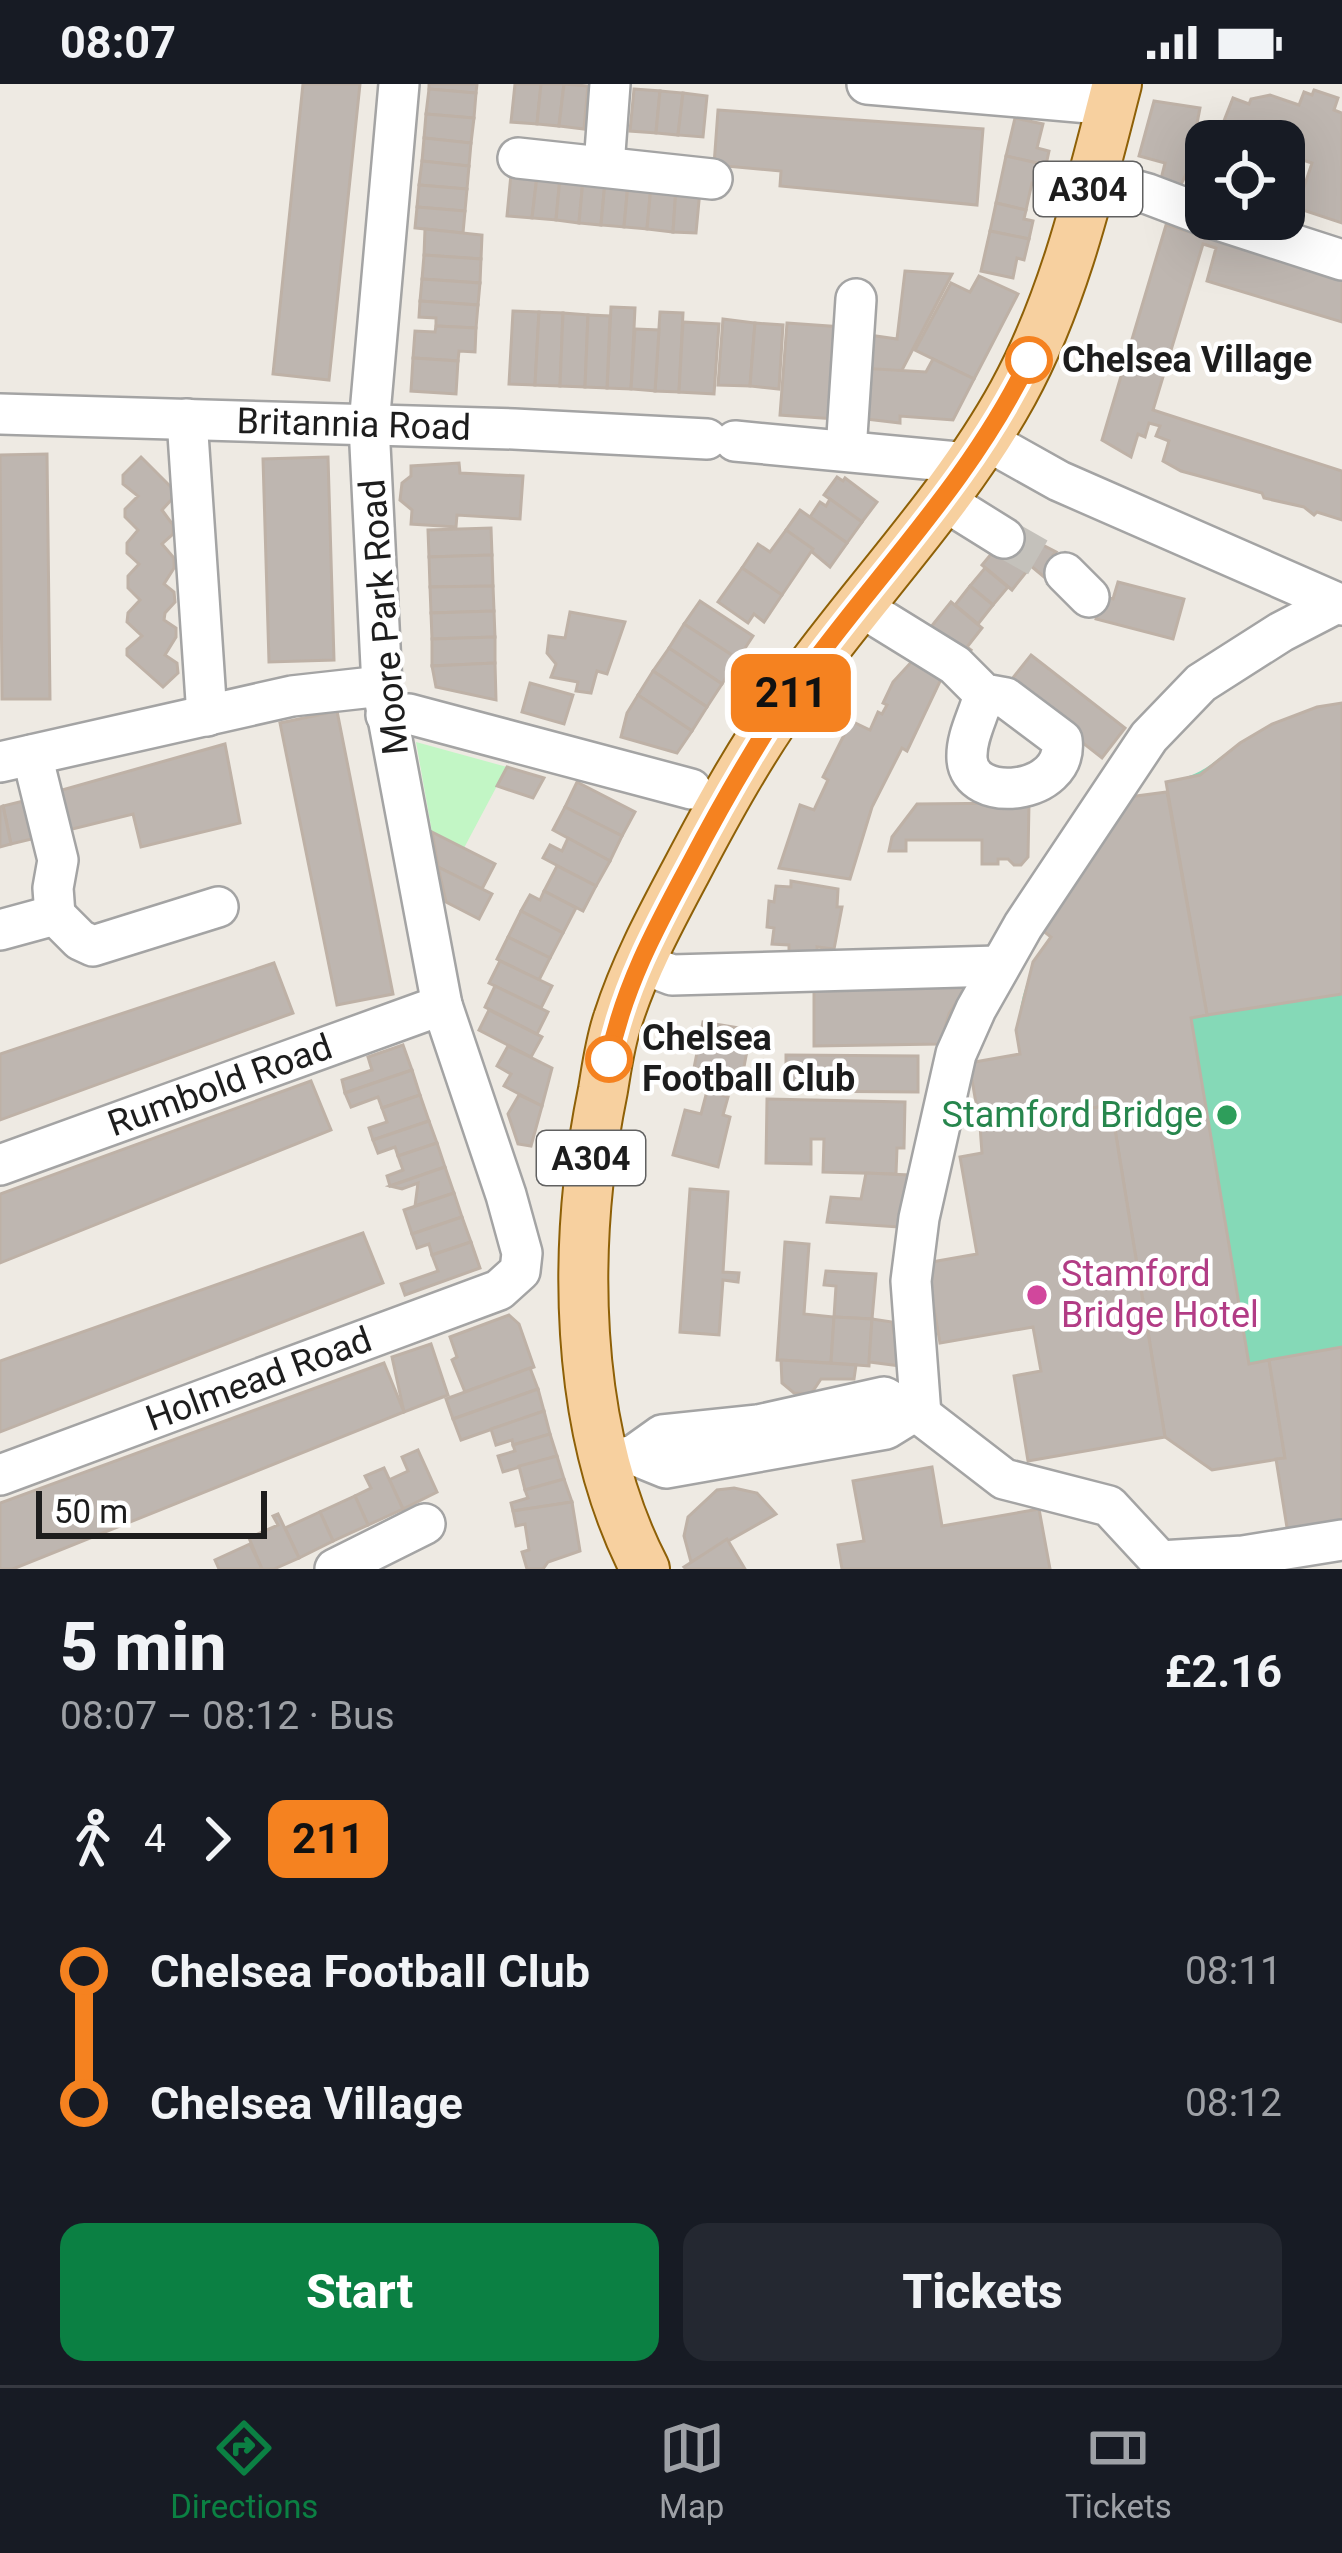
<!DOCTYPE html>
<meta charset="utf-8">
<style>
:root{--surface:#171b24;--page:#242831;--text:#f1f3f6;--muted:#9ea1a6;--line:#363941;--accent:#0b8043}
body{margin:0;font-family:Roboto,sans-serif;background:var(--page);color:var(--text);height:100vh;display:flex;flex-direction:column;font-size:45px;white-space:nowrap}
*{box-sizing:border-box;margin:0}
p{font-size:39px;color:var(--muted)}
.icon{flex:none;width:66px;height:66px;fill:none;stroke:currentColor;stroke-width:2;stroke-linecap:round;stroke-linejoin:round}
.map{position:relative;height:1485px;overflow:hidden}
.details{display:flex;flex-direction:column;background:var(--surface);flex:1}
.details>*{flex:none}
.badge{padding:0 24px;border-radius:18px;font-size:42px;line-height:78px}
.tools{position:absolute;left:1185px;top:36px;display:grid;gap:24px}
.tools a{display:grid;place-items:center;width:120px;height:120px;border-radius:24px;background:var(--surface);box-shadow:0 12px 48px #0002;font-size:60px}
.scale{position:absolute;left:36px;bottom:30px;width:231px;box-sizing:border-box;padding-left:12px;border:6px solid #1d1d1d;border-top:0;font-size:33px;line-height:42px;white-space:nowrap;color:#1d1d1d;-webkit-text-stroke:9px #fff;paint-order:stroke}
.map>.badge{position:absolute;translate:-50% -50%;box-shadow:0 0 0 6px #fff}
.legs{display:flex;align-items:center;gap:18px;height:132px;padding:0 60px;font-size:39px}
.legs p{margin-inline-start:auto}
.head{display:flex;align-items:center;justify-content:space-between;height:204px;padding:0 60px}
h1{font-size:66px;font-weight:800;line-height:90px}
.cta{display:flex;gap:24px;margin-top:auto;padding:24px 60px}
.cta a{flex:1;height:138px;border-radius:24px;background:var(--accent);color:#fff;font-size:48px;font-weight:800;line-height:138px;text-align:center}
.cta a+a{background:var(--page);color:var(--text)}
ul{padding:0 60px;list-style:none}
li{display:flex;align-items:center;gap:42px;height:132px;font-size:45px}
li i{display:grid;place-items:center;width:18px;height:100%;margin:0 15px;background:currentColor}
li i::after{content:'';width:30px;height:30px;margin:-15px;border:9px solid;border-radius:50%;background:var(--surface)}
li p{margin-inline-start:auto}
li:first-child i{background:linear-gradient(#0000 50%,currentColor 0)}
li:last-child i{background:linear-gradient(currentColor 50%,#0000 0)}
.status{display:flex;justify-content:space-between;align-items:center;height:84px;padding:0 60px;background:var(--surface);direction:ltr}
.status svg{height:33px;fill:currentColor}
.tab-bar{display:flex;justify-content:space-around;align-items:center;height:168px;border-top:3px solid var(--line);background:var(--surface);font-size:33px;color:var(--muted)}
.tab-bar a{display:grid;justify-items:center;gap:6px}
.tab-bar .selected{color:var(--accent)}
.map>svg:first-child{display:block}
.park{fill:#c2f6c5}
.pitch{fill:#85d9b7}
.building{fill:#beb6b0;stroke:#beb1a6;stroke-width:3}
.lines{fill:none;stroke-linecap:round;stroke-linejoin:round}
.minor-tunnel{stroke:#c4c1bb;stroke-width:39;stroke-dasharray:39 20;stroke-linecap:butt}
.minor-casing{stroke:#a4a4a4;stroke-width:44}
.major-casing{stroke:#8e6007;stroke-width:52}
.minor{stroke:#fff;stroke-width:39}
.major{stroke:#f7d09f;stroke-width:48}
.line-1-casing{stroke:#fff;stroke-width:27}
.line-1{stroke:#f58220;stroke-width:18}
.stop-1-dot{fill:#fff;stroke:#f58220;stroke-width:6}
.leisure-dot{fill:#2e9e5b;stroke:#fff;stroke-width:4.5}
.hotel-dot{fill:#d1479c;stroke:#fff;stroke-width:4.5}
.labels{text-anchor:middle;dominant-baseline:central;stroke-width:9;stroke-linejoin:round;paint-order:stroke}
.shield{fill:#fff;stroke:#616161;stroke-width:3}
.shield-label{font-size:33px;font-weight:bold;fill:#1d1d1d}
.stop-label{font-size:36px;font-weight:bold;fill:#1d1d1d;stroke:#fff;text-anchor:start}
.street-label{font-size:36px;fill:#1d1d1d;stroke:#fff}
.leisure-label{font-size:36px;fill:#27864d;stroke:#fff;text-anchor:end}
.hotel-label{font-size:36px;fill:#b23c85;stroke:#fff;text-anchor:start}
</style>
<div class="status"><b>08:07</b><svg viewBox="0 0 49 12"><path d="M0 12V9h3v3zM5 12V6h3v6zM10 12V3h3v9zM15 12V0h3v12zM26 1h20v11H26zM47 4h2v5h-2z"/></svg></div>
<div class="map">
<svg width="1342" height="1485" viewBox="0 0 1342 1485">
<rect width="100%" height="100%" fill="#eeeae3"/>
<path class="park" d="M416,658l91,25 -43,81 -32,-16z"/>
<path class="pitch" d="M1342,619v828l-53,9 -13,-80 -64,10 -47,-33 -54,-332 -131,21 -11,-63 51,-9c-7,-41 7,-84 31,-117l-14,-11 92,-129 37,-5v-10c42,-8 43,-19 76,-40 31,-20 64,-33 100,-39z"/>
<g class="building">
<path d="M303,0h57l-31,296 -56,-6z"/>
<path d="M429,0h48l-1,9 -47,-4z"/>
<path d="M515,0h26l-4,40 -26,-2z"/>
<path d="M541,0h23l-5,42 -22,-2z"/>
<path d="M564,0l24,2 -4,43 -25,-3z"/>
<path d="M429,5l47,4 -2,25 -48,-4z"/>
<path d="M634,5l26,2 -4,42 -26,-2z"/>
<path d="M1314,6l24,8 -4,12 8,3v110l-45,-15 15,-45 -28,-9v-13h-54l-12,-5 15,-38 16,6 2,-5 19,-4 29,10 5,-13 8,3z"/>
<path d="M660,7l23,2 -5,42 -22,-2z"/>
<path d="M683,9l24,3 -4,41 -25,-2z"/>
<path d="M1154,17l46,7 -5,26 26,7h-15v34l-18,-5 -9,19 -19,-6 5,-20 -26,-7z"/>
<path d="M718,26l265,19 -6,76 -197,-19 1,-15 -67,-6z"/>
<path d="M426,30l48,4 -3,25 -47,-5z"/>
<path d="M1015,34l28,6 -6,24 12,3 -3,14 -40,-9z"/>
<path d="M424,54l47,5 -2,23 -47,-5z"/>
<path d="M1006,72l40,9 -4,20 -10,-2 -6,27 -30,-7z"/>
<path d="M422,77l47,5 -2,23 -48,-4z"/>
<path d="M511,90l26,2 -5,42 -25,-2z"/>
<path d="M537,92l23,2 -4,42 -24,-2z"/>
<path d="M560,94l23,2 -4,43 -23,-3z"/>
<path d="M583,96l22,2 -4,43 -22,-2z"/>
<path d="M605,98l23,2 -4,43 -23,-2z"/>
<path d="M628,100l23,2 -4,43 -23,-2z"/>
<path d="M419,101l48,4 -2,22 -48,-4z"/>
<path d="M651,102l25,2 -3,44 -26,-3z"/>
<path d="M676,104l24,2 -4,43 -23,-1z"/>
<path d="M996,119l30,7 -2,9 9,2 -4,18 -39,-8z"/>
<path d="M417,123l48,4 -2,22 -48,-5z"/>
<path d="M1166,141l176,52v45l-135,-41 9,-33 -13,-4 -50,166 189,61v49l-25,-8 -3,3 -10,-8 -40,-9 -2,-5 -81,-22 -18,-10 6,-20 -13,-5 4,-10 -11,-3 -4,14 -7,-3 -7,23 -29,-17z"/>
<path d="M425,145l57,6 -1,24 -57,-4z"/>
<path d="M990,147l39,8 -5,21 -7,-2 -4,20 -32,-7z"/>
<path d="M424,171l57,4 -1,24 -58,-4z"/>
<path d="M905,187l47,3 -51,98 -41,-4 2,-34 35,5z"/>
<path d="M979,192l39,18 -44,85 -59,-29 36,-67 19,9z"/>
<path d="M422,195l58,4 -2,22 -58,-4z"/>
<path d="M420,217l58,4 -2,23 -40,-2v-8l-17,-1z"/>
<path d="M611,223l24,1 -4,81 -24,-1z"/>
<path d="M513,227l26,1 -4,73 -26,-1z"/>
<path d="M539,228l24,1 -3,73 -25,-1z"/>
<path d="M660,228l23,1 -4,79 -24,-1z"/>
<path d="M563,229l25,2 -3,72 -25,-1z"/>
<path d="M588,231l22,1 -3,72 -22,-1z"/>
<path d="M723,235l32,4 -5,63 -32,-1z"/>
<path d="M683,238l36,2 -5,70 -35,-2z"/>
<path d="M755,239l28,2 -4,64 -29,-3z"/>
<path d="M787,239l55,4 -7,92 -55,-4z"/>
<path d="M436,242l40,2 -1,24 -16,-1 -1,10 -45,-3 2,-27 20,1z"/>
<path d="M635,245l24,1 -4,61 -24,-2z"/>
<path d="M413,274l45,3 -2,33 -45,-3z"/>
<path d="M933,275l41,20 -21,41 -53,-4v7l-43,-5 3,-50 66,4z"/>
<path d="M47,370l3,245h-48l-2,-244z"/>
<path d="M141,373l32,32v9l-11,12 11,15v9l-11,10 12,14v10l-10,16 10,8 1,10 -10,11 -1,7 12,8v9l-11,18 12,8 1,10 -15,14 -36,-32v-6l15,-13 -15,-14 1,-9 12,-13 -12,-12v-12l11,-12 -12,-11v-10l11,-13 -13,-13v-8l13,-13 -15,-12v-9z"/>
<path d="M328,373l6,203 -65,2 -6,-203z"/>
<path d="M459,379l1,10 63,3 -3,43 -63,-4 -1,12 -45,-3 1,-14 -12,-10 2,-17 9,-7v-10z"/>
<path d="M837,393l6,4 2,-3 32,24 -15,20 -38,-27z"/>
<path d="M830,415l32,23 -15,21 -37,-26 10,-15 6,4z"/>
<path d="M800,426l47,33 -17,24 -44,-37z"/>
<path d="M491,444l1,27 -63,2 -1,-27z"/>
<path d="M1012,445l44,23 -3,3 16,13 -14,18 -24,-20 -19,24 -30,-25z"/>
<path d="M786,446l27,19 -31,46 -40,-27 16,-24 12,8z"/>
<path d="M492,471l1,31 -63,1 -1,-30z"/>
<path d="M742,484l40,27 -18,27 -10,-8 -6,9 -30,-21z"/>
<path d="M985,484l23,19 -15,18 -23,-19z"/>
<path d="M1118,498l66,17 -11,40 -77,-20 6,-23 11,3z"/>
<path d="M493,502l1,25 -63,2 -1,-26z"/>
<path d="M970,502l23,19 -15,19 -23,-19z"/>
<path d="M700,517l53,35 -15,23 -54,-35z"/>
<path d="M951,518l31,26 -15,19 4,3 -7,9 -34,-31z"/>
<path d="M494,527l1,26 -63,2 -1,-26z"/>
<path d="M570,528l55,10 -18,52 -10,-3 -6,22 -15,-2 2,-9 -27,-5 5,-13 -9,-11 2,-17 16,2z"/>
<path d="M684,540l54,35 -16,25 -53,-36z"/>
<path d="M495,553v26l-63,3v-27z"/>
<path d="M669,564l53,36 -15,23 -54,-36z"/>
<path d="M1031,571l94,73 -23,30 -94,-74z"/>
<path d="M915,574l29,15 -37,78 -5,-3 -30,59 -22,72 -71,-11 21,-63 14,5 14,-30 -5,-3 28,-56 19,9 8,-18 4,2 5,-9 -4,-2 10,-21z"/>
<path d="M495,579l1,37 -60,-13 -4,-21z"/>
<path d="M653,587l54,36 -15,24 -54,-36z"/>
<path d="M530,599l43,12 -9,29 -42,-12z"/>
<path d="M638,611l54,36 -15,22 -56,-16 6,-24z"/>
<path d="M1342,619v291l-135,21 -41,-233 34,-7 40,-32 32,-19 45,-17z"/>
<path d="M337,627l56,283 -56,11 -57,-282z"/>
<path d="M225,660l15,79 -99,24 -8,-33 -101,25 -9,-38z"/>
<path d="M507,683l37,11 -11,20 -36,-12z"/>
<path d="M577,698l58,30 -13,24 -57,-29z"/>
<path d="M1167,708l40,223 -16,3 58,346 20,-4 16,98 -73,12 -47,-33 -54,-332 -131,21 -11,-63 51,-9 -4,-24 17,-68 18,-25 -14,-11 92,-129z"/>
<path d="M23,717l9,38 -21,5 -8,-38z"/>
<path d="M1029,719l-1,54 -7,8h-7l-6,-6h-10v5h-16v-24h-76v11h-17l3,-14 25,-33z"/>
<path d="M3,722l8,38 -11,3v-40z"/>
<path d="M565,723l57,29 -12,25 -57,-31z"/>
<path d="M432,748l63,32 -13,25 -44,-22z"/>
<path d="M568,754l42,23 -14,25 -53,-28 7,-13 12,6z"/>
<path d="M557,782l39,20 -13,25 -39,-20z"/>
<path d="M438,783l54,27 -13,25 -33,-17z"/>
<path d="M791,797l47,8 -1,18h5l-8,42 -17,-2v7l-28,-2v-7l-17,-1 2,-16 -7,-1 2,-26 5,1 2,-16 15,1z"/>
<path d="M544,807l32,17 -13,25 -42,-22 9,-16 10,5z"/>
<path d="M521,827l42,22 -13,25 -42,-21z"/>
<path d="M508,853l42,21 -11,22 -42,-21z"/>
<path d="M500,877l52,25 -11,22 -52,-25z"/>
<path d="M274,879l19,50 -293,107v-66z"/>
<path d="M495,902l53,26 -11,22 -52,-27z"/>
<path d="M966,903l-17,27 -9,30 -126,2v-56z"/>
<path d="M489,926l53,27 -11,20 -52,-27z"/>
<path d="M703,938l48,8 -9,47 -48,-9z"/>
<path d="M403,961l9,25 -67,23 -3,-13 30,-10 -4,-13z"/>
<path d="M508,962l44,22 -10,38 -38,-20 7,-12 -14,-8z"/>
<path d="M786,971l132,1v36l-132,-1z"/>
<path d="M412,986l8,25 -38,13 -4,-11 -27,10 -6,-14z"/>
<path d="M311,997l20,49 -331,133v-69z"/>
<path d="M707,1007l21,6 -5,18 7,2 -12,50 -45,-12 12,-45 16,4z"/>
<path d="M420,1011l9,26 -56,19 -4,-12 18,-6 -5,-14z"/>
<path d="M519,1011l23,11 -11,40 -13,-2 -10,-30z"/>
<path d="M767,1015l138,3 -1,46h-7l-1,26 -73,-2 1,-33h-13v25l-45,-1z"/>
<path d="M1111,1021l54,332 -137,24 -14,-85 27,-5 -8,-44 -93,16 -14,-80 51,-9 -17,-97 22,-4 -2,-27z"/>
<path d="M429,1037l8,22 -39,13 -3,-9 -17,6 -5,-13z"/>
<path d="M437,1059l8,24 -55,19 -3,-10 16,-6 -5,-14z"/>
<path d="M445,1083l9,26 -39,13 3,-23 -16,6 -12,-3z"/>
<path d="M866,1089l43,2 -11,52 -71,-5 4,-25 30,2z"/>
<path d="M690,1105l38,3 -5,80 16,1 -1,9 -15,-2 -4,55 -39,-3z"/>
<path d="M454,1109l8,24 -50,17 -8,-24z"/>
<path d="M462,1133l9,25 -39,13 -3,-11 -12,4 -5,-14z"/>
<path d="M363,1149l20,50 -383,149v-71z"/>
<path d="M471,1158l9,26 -75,27 -4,-11 37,-13 -6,-16z"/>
<path d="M785,1158l24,2 -5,70 30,3 -3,46 -54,-3z"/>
<path d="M826,1187l50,3 -4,45 -38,-2 2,-31 -12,-1z"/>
<path d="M509,1231l10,9 15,43 -69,25 -13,-32 5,-3 -7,-20z"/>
<path d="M834,1233l38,2 -3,47 -38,-3z"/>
<path d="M872,1235l20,3 8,44 -31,-4z"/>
<path d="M431,1260l17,51 -44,17 -12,-55z"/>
<path d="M1342,1263v184l-53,9 -13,-81 9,-1 -16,-98z"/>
<path d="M781,1276l75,5 -2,14h-33l-10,15 -17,-1 -12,-10z"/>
<path d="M384,1279l20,49 -391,157h-13v-66z"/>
<path d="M530,1284l8,21 -85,30 -7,-20z"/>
<path d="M538,1305l6,22 -83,29 -8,-21z"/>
<path d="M544,1327l6,23 -37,11 -1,-5 -16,5 -5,-16z"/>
<path d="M550,1350l7,22 -54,16 -5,-16 17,-5 -2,-6z"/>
<path d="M418,1366l19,42 -34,17 -14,-29 19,-9 -6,-14z"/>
<path d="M557,1372l7,23 -39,11 -6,-24z"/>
<path d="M932,1383l10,59 97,-17 11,60h-208l-4,-24 26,-4 -11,-60z"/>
<path d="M384,1384l19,41 -35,16 -13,-29 16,-8 -6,-12z"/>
<path d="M564,1395l8,23 -59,9 -2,-8 17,-5 -3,-8z"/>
<path d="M734,1404l23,5 19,21 -85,48 -7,-26 4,-19 29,-27z"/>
<path d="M355,1412l13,29 -35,16 -13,-29z"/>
<path d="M572,1418l8,49 -32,11 -5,7h-16l-5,-17 7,-2 -4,-26 -9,2 -3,-15z"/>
<path d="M320,1428l13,29 -34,17 -14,-30z"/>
<path d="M278,1430l21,44 -25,11h-12l-13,-31 29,-13 -5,-9z"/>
<path d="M727,1455l18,30h-59l-2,-2z"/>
<path d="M250,1460l12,25h-43l-4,-9z"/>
</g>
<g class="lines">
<path class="minor-tunnel" d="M1004,454l61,35"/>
<defs>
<g id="minor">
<path d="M867,0l245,21"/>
<path d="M518,74l194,21"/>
<path d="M604,82l6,-82"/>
<path d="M1091,94l57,16 58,22"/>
<path d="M1215,135l127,41"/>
<path id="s1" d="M0,330l514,15 193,10"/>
<path d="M187,335l20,297"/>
<path d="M984,355l75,42 283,124"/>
<path d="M735,357l233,22"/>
<path d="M846,367l10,-152"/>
<path d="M943,416l61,38"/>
<path d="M1065,489l24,24"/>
<path d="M861,523l94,58 29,29c-5,21 -18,42 -17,64 1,47 102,38 95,-18l-56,-42 -22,-4"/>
<path d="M386,631l23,-1 282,75"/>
<path d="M32,671l26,105 -5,28 2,27"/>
<path d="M0,678l292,-66 90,-10"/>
<path d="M0,846l55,-15 25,25 13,6 125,-39"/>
<path d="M638,878l34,13 326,-9"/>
<path id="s2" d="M0,1081l442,-160"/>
<path d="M912,1329l9,2 83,64 105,27 51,55 83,-5 99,-16"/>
<path d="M921,1331l-10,-134 8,-63 37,-164 20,-45 47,-83 126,-189 52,-54 80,-51 54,-28"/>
<path d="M606,1378l28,-7 28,-20 96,-10 126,-28 28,16 -26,16 -220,39 -32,-13"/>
<path id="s3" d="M0,1391l499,-185 21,-19 2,-18 -16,-58 -64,-190 -60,-319 -13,-261 30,-341"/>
<path d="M335,1485l90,-45"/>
</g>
<path id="major" d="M645,1485c-73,-141 -73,-327 -42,-479 4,-24 7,-48 15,-71 17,-53 42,-99 68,-148 32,-61 66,-123 107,-179 72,-101 160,-190 220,-299 52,-95 77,-205 104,-309"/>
</defs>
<use href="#minor" class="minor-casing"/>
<use href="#major" class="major-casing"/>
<use href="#minor" class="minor"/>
<use href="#major" class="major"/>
</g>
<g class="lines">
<defs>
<path id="line-1" d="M609,975c14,-70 46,-130 80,-193 31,-59 64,-118 102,-173 79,-112 178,-208 238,-333"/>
</defs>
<use href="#line-1" class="line-1-casing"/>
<use href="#line-1" class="line-1"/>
</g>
<g class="stop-1-dot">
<circle cx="1029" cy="276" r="21"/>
<circle cx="609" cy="975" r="21"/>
</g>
<circle class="leisure-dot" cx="1227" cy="1031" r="12"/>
<circle class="hotel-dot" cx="1037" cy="1211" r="12"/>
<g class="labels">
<g class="shield">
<rect x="1034" y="78" width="108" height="54" rx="9"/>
<rect x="537" y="1047" width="108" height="54" rx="9"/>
</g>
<g class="shield-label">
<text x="1088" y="105">A304</text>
<text x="591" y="1074">A304</text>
</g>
<g class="stop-label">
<text x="1062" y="276">Chelsea Village</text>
<text x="642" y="954">Chelsea<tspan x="642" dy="41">Football Club</tspan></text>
</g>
<g class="street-label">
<text stroke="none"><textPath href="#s1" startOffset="354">Britannia Road</textPath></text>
<text transform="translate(384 533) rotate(-95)">Moore Park Road</text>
<text stroke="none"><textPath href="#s2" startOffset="234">Rumbold Road</textPath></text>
<text stroke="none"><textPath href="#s3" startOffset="276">Holmead Road</textPath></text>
</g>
<g class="leisure-label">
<text x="1203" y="1031">Stamford Bridge</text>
</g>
<g class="hotel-label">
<text x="1061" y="1190">Stamford<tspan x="1061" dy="41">Bridge Hotel</tspan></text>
</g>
</g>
</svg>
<div class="tools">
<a><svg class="icon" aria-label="locate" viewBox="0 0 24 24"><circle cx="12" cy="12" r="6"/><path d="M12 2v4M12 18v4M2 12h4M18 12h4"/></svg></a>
</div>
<div class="scale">50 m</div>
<b class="badge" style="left:791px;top:609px;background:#f58220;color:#111">211</b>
</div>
<section class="details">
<div class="head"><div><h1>5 min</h1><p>08:07 – 08:12 · Bus</p></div><b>£2.16</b></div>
<div class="legs"><svg class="icon" aria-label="walk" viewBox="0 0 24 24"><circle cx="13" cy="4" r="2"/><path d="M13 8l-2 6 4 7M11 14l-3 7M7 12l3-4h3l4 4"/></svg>4<svg class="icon" aria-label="forward" viewBox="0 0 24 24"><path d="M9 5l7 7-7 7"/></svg><b class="badge" style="background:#f58220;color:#111">211</b></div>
<ul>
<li><i style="color:#f58220"></i><b>Chelsea Football Club</b><p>08:11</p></li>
<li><i style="color:#f58220"></i><b>Chelsea Village</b><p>08:12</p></li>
</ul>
<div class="cta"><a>Start</a><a>Tickets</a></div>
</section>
<nav class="tab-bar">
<a class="selected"><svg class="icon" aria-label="directions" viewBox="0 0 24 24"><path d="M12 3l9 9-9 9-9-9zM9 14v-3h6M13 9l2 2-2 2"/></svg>Directions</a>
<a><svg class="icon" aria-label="map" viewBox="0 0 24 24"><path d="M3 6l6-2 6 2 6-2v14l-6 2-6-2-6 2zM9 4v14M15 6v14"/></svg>Map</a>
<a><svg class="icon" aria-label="tickets" viewBox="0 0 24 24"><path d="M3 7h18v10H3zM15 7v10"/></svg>Tickets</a>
</nav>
